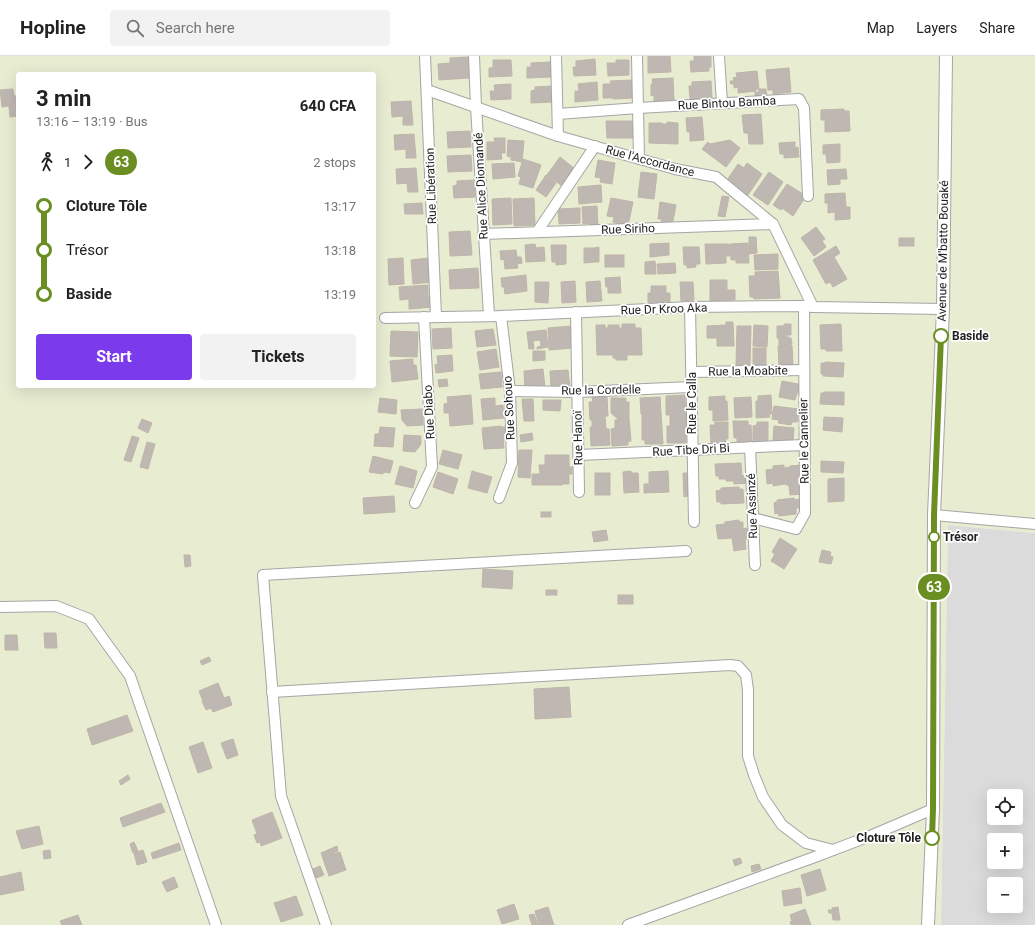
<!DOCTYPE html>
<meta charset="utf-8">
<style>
:root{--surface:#fff;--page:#f2f2f2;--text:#222;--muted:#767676;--line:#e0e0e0;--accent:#7c3aed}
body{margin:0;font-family:Roboto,sans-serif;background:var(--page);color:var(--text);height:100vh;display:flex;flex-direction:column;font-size:15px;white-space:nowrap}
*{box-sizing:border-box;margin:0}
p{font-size:13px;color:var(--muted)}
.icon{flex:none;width:22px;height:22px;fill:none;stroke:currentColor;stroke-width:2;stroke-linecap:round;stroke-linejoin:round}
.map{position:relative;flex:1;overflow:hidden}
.details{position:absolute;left:16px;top:16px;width:360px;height:316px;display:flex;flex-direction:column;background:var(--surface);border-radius:4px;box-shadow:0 4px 16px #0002}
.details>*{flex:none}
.badge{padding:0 8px;border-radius:13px;font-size:14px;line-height:26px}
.controls{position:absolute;left:987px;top:733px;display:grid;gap:8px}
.controls a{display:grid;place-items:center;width:36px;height:36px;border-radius:4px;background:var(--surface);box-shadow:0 4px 16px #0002;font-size:20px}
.map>.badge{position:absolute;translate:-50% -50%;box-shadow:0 0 0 2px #fff}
.legs{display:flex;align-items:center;gap:6px;height:44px;padding:0 20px;font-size:13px}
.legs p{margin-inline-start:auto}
.summary{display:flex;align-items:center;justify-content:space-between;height:68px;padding:0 20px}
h1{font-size:22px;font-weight:700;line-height:30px}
.primary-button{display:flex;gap:8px;margin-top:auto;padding:8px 20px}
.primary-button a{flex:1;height:46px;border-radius:4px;background:var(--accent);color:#fff;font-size:16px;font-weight:700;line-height:46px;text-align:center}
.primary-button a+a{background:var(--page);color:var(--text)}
ul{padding:0 20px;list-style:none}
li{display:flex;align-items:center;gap:14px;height:44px;font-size:15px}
li i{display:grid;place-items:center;width:6px;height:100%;margin:0 5px;background:currentColor}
li i::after{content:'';width:10px;height:10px;margin:-5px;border:3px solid;border-radius:50%;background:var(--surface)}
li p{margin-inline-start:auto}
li:first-child i{background:linear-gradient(#0000 50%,currentColor 0)}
li:last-child i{background:linear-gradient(currentColor 50%,#0000 0)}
header{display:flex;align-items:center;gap:24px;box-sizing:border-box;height:56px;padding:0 20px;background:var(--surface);border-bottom:1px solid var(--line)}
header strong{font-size:19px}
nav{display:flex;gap:22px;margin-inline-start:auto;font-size:14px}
.search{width:280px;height:36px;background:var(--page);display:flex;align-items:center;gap:10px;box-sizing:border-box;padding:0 14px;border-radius:4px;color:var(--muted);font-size:15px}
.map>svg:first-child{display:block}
.residential{fill:#dcdbdb;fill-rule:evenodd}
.farmland{fill:#e8ecd1;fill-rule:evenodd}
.building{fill:#bfb8b2;stroke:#bfb4a8}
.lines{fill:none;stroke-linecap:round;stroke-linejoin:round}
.minor-casing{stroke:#a5a5a5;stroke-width:12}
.tertiary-casing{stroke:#a5a5a5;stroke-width:14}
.minor{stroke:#fff;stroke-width:10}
.tertiary{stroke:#fff;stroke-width:12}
.line-1-casing{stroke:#fff;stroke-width:9}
.line-1{stroke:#6b8e23;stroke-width:6}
.stop-1-dot{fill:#fff;stroke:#6b8e23;stroke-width:2}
.labels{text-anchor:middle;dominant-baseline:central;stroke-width:3.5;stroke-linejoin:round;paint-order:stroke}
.street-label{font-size:12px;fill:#1e1e1e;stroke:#fff}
.stop-label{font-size:12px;font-weight:bold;fill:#1e1e1e;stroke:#fff;text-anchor:start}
</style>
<header>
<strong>Hopline</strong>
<div class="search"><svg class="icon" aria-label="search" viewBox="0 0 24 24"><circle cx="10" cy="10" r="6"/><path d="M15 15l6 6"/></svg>Search here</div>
<nav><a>Map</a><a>Layers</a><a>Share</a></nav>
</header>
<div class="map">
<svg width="1035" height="869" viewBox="0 0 1035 869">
<rect width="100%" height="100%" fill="#efece5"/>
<path class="residential" d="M948,469l87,8v392h-94zM994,740h22v22h-22zM994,784h22v22h-22zM994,828h22v22h-22z"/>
<path class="farmland" d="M0,0h1035v477l-87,-8 -7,400h-941zM18,18h356v312h-356z"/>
<g class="building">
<path d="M648,0h22l1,16 -23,1z"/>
<path d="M694,0h17v11h-2v4l-18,1 -1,-11h4z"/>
<path d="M468,1l1,21 -30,2 -1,-16 12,-1v-5z"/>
<path d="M595,3l1,16 -22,1 -1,-9h3v-6z"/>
<path d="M493,4h18l1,16 -23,1v-9h4z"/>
<path d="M616,4h13v15l-21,1 -1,-13h9z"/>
<path d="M550,6l1,15 -24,1v-11h4v-4z"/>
<path d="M789,12l2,24 -18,2v-4h-5l-2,-20z"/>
<path d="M757,15l2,18h-3v2l-18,2v-6l-4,1v-4h-3l-1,-3h4l-1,-3 4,-1 -1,-4z"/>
<path d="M673,22l1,22 -20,1v-6l-3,1v-12h2l-1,-5z"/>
<path d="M632,24l1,18 -20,1v-1h-10v-14h8l-1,-3z"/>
<path d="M711,25l1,17 -22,1 -1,-13h3v-4z"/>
<path d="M597,26l1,18 -23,2v-11h4l-1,-7z"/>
<path d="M511,28v15l-20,1 -1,-9h5l-1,-6z"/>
<path d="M552,30l1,16 -22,1v-12l4,-1v-3z"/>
<path d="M13,33l1,7h4v20l-8,1 -1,-11 -7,1 -2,-17z"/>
<path d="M759,33h7l1,7h-12v-4h4z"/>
<path d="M411,45l2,24h-10v-9l-11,1 -1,-15z"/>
<path d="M844,53v2h5l1,20 -25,1v-12h-4v-10z"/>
<path d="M761,58l2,30h-14l-1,-11h-4l-2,-18z"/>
<path d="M702,61l2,23 -14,1v-9h-3l-1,-14z"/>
<path d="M606,65h26l1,17h-26z"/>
<path d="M667,66l11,1v21l-29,-1v-20h13v1h5z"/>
<path d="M470,75l1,16 -23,1 -1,-16z"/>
<path d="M414,78l2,24h-10v-9l-11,1 -1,-15z"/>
<path d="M494,82h11v15h-4l1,6 -15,1v-18h8z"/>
<path d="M508,84l16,1 -2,21 -11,-2v-3l-4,-1z"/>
<path d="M730,84l10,8 -14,19 -24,-18 6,-7 2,2z"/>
<path d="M795,86v6l3,-1 1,10 -15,1v-4h-4l-1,-11z"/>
<path d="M840,88v18l-13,1 -1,-9h-3v-9z"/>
<path d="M471,99l1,16 -24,1 -1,-16z"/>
<path d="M560,101l15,12 -13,17 -15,-11z"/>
<path d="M523,103l18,6 -8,23 -14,-4 2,-7 -3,-1z"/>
<path d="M598,104l17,3 -3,21 -12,-2 1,-4 -6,-1z"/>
<path d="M514,107l1,14 -22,2 -1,-15z"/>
<path d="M747,107l15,11 -14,21 -21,-15 11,-16 6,4z"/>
<path d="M416,112l2,24h-10l-1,-9 -10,1 -1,-15z"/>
<path d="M846,113l1,10h-7v5l-12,1 -1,-15z"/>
<path d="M641,116l16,2 -3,25 -16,-2z"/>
<path d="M769,116l14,10 -15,23 -15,-10z"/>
<path d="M546,119l10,8 -10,14 -10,-7z"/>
<path d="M474,124l1,17 -21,1 -1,-12 4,-1v-4z"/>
<path d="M787,128l19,12 -13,20 -11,-8 -1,2 -8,-5z"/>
<path d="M601,129l1,17 -23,2 -1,-17z"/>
<path d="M845,137l1,14h4v12l-15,1v-8l-7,1v-10h-3v-9z"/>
<path d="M722,140l7,1 -4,20 -7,-1z"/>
<path d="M511,142l1,26 -19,1 -1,-26z"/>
<path d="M534,142l1,27 -21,1 -1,-27z"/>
<path d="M611,142l22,4 -5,24 -15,-4 1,-5 -7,-1z"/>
<path d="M660,146l16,3 -3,16h-2l-1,5 -9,-2 1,-5h-4z"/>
<path d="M422,147l1,11h-18l-1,-10z"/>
<path d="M597,150l1,21h-8v-4l-7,1 -1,-17z"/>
<path d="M580,152v15l-21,1 -1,-15z"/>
<path d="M816,171l9,12 -3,2 4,6 -12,9 -13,-18z"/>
<path d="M470,175l2,24 -22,1 -1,-24z"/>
<path d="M749,181h7l1,16 -8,1z"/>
<rect x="899" y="182" width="15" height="8"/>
<path d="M669,187v12l-19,2v-13z"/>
<path d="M748,187l1,20h-13v-3h-5l-1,-16z"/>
<path d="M535,188l1,4 8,-1 1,14 -19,1 -1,-17z"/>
<path d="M705,188h24l1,12h-4v7l-20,1z"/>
<path d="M551,189h15v19l-10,1v-3h-4z"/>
<path d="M836,190l4,7 -6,4 13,22 -14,8 -3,-5 -4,2 -13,-24z"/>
<path d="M599,191v15h-4l-1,-14z"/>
<path d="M683,191h16l1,17h-4v3l-9,1v-3h-3z"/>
<path d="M584,192h10l1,14 -11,1z"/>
<path d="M516,194l1,7h4l1,6 -5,1 1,4 -13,1 -1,-10 -3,1 -1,-9z"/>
<path d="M778,198v15l-23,1 -1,-15z"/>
<rect x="605" y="199" width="19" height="12"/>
<path d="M403,202l1,26 -15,1 -1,-26z"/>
<path d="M429,202l3,24 -19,2 -2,-24z"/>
<path d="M655,205l1,13h-11v-12z"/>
<path d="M675,207l1,10 -18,1 -1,-10z"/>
<path d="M478,212l1,20 -29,1 -1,-19z"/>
<path d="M778,215l2,27 -26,1 -1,-2h-3l-1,-21h6v-4z"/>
<path d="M526,219l1,16 -22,3 -1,-7h-2l-1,-9z"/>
<path d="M620,221l1,16h-13v-6h-2l-1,-9z"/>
<path d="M710,224h17v10h8v10l-25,1z"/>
<path d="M575,225l1,21 -14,1 -1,-21z"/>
<path d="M600,225l2,20 -15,1 -1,-20z"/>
<path d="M535,226h14l-1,21 -13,-1z"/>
<path d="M680,226h13l1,18 -13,1z"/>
<path d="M428,229v12h5l1,10 -25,2v-10l-9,1 -1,-13z"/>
<path d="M651,230h15v7h4v13l-22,1v-14h3z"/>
<path d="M726,266h7l1,24h-17v-8h-10v-12l19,-1z"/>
<path d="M622,268h13v4h6l1,27h-15v5h-11v-2h-3v-3h-16l-1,-30h9v3h3v-3h11v3h3z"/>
<path d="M784,268h7v11h-5v2h3v1h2l1,6 -13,1v-7h-2v-12h7z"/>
<path d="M841,268l1,27h-16v-2h-5l-1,-24z"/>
<path d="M754,269l14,1 -1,21 -14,-1z"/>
<path d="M571,270l2,22 -24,2 -1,-22z"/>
<path d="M737,270h14l-1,39h-14z"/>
<path d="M451,272l1,20 -19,1 -1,-20z"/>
<path d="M493,273l3,16 -19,2 -2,-16z"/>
<path d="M546,274l2,17 -11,2v-2l4,-1 -1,-6 -7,1 1,8h-5l-2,-17z"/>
<path d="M391,275l27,1 -1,25 -27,-1z"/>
<path d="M792,289l1,20h-14l-1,-19z"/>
<rect x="753" y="292" width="13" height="18"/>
<path d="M496,293l3,18 -19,3 -3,-18z"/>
<path d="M533,295h12v9l-12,1z"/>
<path d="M452,299l1,16 -17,2 -1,-8 3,-1 -1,-8z"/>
<path d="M413,303v6h3l2,14 -26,3 -2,-21z"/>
<path d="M825,306l19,1 -1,14 -20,-1v-2h-2v-11h4z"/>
<path d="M543,313l2,19 -20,2 -1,-19z"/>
<path d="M568,314l2,18 -19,1 -1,-18z"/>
<path d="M501,316l1,15 -21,2 -2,-15z"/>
<path d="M447,323l1,7 -9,1 -1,-7z"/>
<path d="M782,325l21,4 -2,9 -4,-1 -2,7 -16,-3z"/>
<path d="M824,336h20v13l-24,-1 1,-11h3z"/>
<path d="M471,339l2,29 -23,2 -1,-13h-5v-9l4,-1 -1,-6z"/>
<path d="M685,339l1,48h-19v-17h3v-11h-4v-19z"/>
<path d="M771,339l1,19h-3l1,3 -14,1v-17h2v-5z"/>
<path d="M725,340v5h2l1,19 -15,1v-11h-4v-13z"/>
<path d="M592,341h15l1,19h-3l1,13h3l1,16 -19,1 -1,-19h2v-7h-2l-1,-18h4z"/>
<path d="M660,341l3,47h-18v-4h-3v-26h-1l-1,-16z"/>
<path d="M751,341l1,20 -17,1 -1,-20z"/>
<path d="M380,342l17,2 -1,14 -18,-2z"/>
<path d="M495,342v8l8,-1 1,13 -21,2 -2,-21z"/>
<path d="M611,342h15v4h3v17h-11l-7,-6z"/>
<path d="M522,343h11l1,22h-10z"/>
<path d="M543,344h18l-1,11 -17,-1z"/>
<path d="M774,350l25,3 -2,13h-5l-1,3 -13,-2 1,-3 -7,-1z"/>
<path d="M422,353l1,16 -16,1 -5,-6 -1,-10z"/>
<path d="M824,361l19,1 -1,14 -19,-2z"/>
<path d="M142,363l10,4 -4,10 -10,-5z"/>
<path d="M629,363l2,22h-3v4l-16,1 -1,-17 4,-1v-8z"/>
<path d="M733,365h15v4h3l1,17h-15v-4h-3z"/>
<path d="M715,366h13v17h-3l1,3 -15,1 -1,-18h5z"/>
<path d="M757,366h11v20h-15v-16l4,-1z"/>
<path d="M501,370v1h6l1,13h-5l1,8 -20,1 -2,-21z"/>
<path d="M774,370l20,2 -1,14 -20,-2z"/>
<path d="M380,371l15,1 -2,19 -19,-1 1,-12h4z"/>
<path d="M532,377l1,7 -12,2 -1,-7z"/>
<path d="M404,379l17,1v8l-6,8 -12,-1z"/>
<path d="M132,380l7,2 -8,24 -7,-2z"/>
<path d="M147,386l8,2 -7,25 -8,-2z"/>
<path d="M443,394l19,5 -4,14 -19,-5z"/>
<path d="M519,394h13l-2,28 -12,-1z"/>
<path d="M545,399h24v12h3v7h-3v10h-7v1h-30v-11h8l-1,-9h6z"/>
<path d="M373,400l20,5 -3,12 -7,-1v2l-14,-2z"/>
<path d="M821,405l23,1 -1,11 -22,-1z"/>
<path d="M741,407l1,13 6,-1v8l-14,1v-3h-8v-2h-7v-3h-3l-1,-12z"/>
<path d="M784,409l1,19 -12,2v-3l-6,1 -1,-14 7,-1v-3z"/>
<path d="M803,409l-1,29 -12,1 -1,-10h-3l-1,-17 5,-1v-1z"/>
<path d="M400,410l17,5 -4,17 -18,-4z"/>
<path d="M472,415l20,6 -5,16 -19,-5z"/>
<path d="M631,415v2h7l1,19 -15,1 -1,-21z"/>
<path d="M668,415l1,21 -25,1v-9h5v-12z"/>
<path d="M438,416l20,7 -5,15 -20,-7z"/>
<rect x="595" y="417" width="15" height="22"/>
<path d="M683,417h4l1,23 -4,1z"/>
<path d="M844,422v23l-16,1v-23z"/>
<path d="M739,431v2h4l1,14 -23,1v-2h-4l-1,-11 5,-1v-2z"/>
<path d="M394,440l1,16 -31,2 -1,-16z"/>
<path d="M794,442l1,2 4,-1 1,9h-4v6l-17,2 -1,-3 -3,1 -1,-11 3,-1v-2z"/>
<rect x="541" y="456" width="10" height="5"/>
<path d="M739,464v2h4v7l4,-1 1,11h-3l1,10 -12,2 -2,-13 -14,1 -2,-14 9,-1v-2z"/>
<path d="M606,474l2,10 -14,2 -2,-10z"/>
<path d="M780,482l17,11 -13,20 -13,-8 4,-7 -3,-2z"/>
<path d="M822,494l9,2 -1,4 3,1 -2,7 -12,-2z"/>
<path d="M184,499h6l1,11 -6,1z"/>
<path d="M483,513l30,2 -1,18 -30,-2z"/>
<rect x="546" y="534" width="11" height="5"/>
<rect x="618" y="539" width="15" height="9"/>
<path d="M44,577h12l1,15h-12z"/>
<path d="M5,579h12l1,15h-13z"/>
<path d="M209,601l2,4 -9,4 -2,-4z"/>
<path d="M218,627l6,15 5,-2 3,9 -19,7 -2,-4 -5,2 -4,-9h1l-4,-10z"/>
<path d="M569,631l2,30 -36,2 -1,-30z"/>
<path d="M127,659l6,16 -41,14 -5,-16z"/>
<path d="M233,683l5,16 -11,4 -6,-16z"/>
<path d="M203,686l9,26 -14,5 -9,-26z"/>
<path d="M128,719l2,4 -9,6 -2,-4z"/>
<path d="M161,747l4,9 -42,15 -3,-9z"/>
<path d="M272,756l10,26 -21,8 -1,-4 -3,1 -3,-8 3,-1 -5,-14z"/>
<path d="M39,770l4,18 -21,5 -6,-18z"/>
<path d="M134,786l4,9 -5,2 -3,-9z"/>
<path d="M179,787l2,7 -28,9 -2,-6z"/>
<path d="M337,790l1,5 -5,2 1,1 6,-2 6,18 -17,6 -8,-23z"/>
<path d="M50,794l1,8 -7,1 -1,-8z"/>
<path d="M143,794l4,12 -10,3 -3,-12z"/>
<path d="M740,802l2,5 -7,3 -2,-6z"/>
<path d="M759,808l2,5 -9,3 -1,-6z"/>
<path d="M320,810l4,9 -8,3 -3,-9z"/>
<path d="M820,813l6,21 -19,6 -6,-21z"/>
<path d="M21,816l3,18 -24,5v-18z"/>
<path d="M174,821l4,10 -11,5 -5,-10z"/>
<path d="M800,832l2,15 -18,3 -2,-15z"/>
<path d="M296,840l7,19 -22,7 -7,-19z"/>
<path d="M514,848l5,15 -17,5 -5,-14z"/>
<path d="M548,851l6,18h-15l-4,-14z"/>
<path d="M838,851l2,13h-7l-1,-7h-3l-1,-3h4v-2z"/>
<path d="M805,853l6,16h-20l-1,-3 2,-1 -2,-6z"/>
<path d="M534,858l4,11h-6l-3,-10z"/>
<path d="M78,859l4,10h-20l-2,-4z"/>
</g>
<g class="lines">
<defs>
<g id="minor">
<path d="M425,0l11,260"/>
<path d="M474,0l2,51 13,208"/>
<path d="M556,0l2,80"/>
<path d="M637,0l2,103"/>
<path d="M719,0l3,47"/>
<path d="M427,34l131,46 117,33 41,8 57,47 40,83"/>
<path d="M558,58l80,-6 161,-9 5,9 4,88"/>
<path d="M537,176l58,-86"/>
<path d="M483,178l290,-10"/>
<path d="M690,251l4,215"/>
<path d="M576,256l3,180"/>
<path d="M385,262l116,-2 189,-9 114,-1 9,1 130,2"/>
<path d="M692,316l112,-2"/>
<path d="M510,335l68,1 113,-5"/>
<path d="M750,391l5,118"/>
<path d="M579,399l225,-10"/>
<path d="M499,442l13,-35 -2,-72 -9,-75"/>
<path d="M415,447l17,-36 -8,-150"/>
<path d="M934,459l101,9"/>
<path d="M753,462l43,11 9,-16 -1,-207"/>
<path d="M0,551l56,-1 33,13 41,57 86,249"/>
<path d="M272,636l458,-27 8,1 8,9 2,15v66l6,19 9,22 19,28 24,18 27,7"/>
<path d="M326,869l-45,-129 -18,-221 423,-24"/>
<path d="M628,869l184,-67 58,-22 63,-27"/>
</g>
<path id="tertiary" d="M928,869l5,-116 1,-294 9,-206 3,-253"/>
</defs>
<use href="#minor" class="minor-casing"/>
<use href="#tertiary" class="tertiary-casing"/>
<use href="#minor" class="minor"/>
<use href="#tertiary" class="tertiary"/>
</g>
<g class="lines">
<defs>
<path id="line-1" d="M932,782l1,-29 1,-294 7,-179"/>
</defs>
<use href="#line-1" class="line-1-casing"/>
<use href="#line-1" class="line-1"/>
</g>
<g class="stop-1-dot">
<circle cx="941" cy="280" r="7"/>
<circle cx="934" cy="481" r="5"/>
<circle cx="932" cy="782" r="7"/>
</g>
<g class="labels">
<g class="street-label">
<text transform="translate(727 47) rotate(-3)">Rue Bintou Bamba</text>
<text transform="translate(650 105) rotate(15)">Rue l'Accordance</text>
<text transform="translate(431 130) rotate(-92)">Rue Libération</text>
<text transform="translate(481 130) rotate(-93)">Rue Alice Diomandé</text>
<text transform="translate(628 173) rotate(-2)">Rue Siriho</text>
<text transform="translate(943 195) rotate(-89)">Avenue de M'batto Bouaké</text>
<text transform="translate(664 253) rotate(-2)">Rue Dr Kroo Aka</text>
<text transform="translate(748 315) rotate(-1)">Rue la Moabite</text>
<text transform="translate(601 334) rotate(-1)">Rue la Cordelle</text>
<text transform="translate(692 347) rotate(-90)">Rue le Calla</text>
<text transform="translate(509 352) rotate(-93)">Rue Sohouo</text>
<text transform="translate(429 356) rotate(-93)">Rue Diabo</text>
<text transform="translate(578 382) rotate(-91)">Rue Hanoï</text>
<text transform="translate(804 385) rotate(-91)">Rue le Cannelier</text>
<text transform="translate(691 394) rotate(-3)">Rue Tibe Dri Bi</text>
<text transform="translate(752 450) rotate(-92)">Rue Assinzé</text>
</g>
<g class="stop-label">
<text x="952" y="280">Baside</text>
<text x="943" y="481">Trésor</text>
<text x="921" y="782" text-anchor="end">Cloture Tôle</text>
</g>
</g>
</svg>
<div class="controls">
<a><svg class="icon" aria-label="locate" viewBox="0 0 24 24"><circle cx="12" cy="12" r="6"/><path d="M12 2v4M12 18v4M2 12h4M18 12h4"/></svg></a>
<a>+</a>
<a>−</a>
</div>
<b class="badge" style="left:934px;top:531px;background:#6b8e23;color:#fff">63</b>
<section class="details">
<div class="summary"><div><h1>3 min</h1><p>13:16 – 13:19 · Bus</p></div><b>640 CFA</b></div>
<div class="legs"><svg class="icon" aria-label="walk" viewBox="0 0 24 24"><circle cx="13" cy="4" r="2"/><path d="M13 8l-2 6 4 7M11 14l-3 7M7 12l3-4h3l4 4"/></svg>1<svg class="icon" aria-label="forward" viewBox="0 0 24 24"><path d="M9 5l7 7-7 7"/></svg><b class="badge" style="background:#6b8e23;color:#fff">63</b><p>2 stops</p></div>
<ul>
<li><i style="color:#6b8e23"></i><b>Cloture Tôle</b><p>13:17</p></li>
<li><i style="color:#6b8e23"></i><span>Trésor</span><p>13:18</p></li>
<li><i style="color:#6b8e23"></i><b>Baside</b><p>13:19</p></li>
</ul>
<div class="primary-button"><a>Start</a><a>Tickets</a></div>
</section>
</div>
